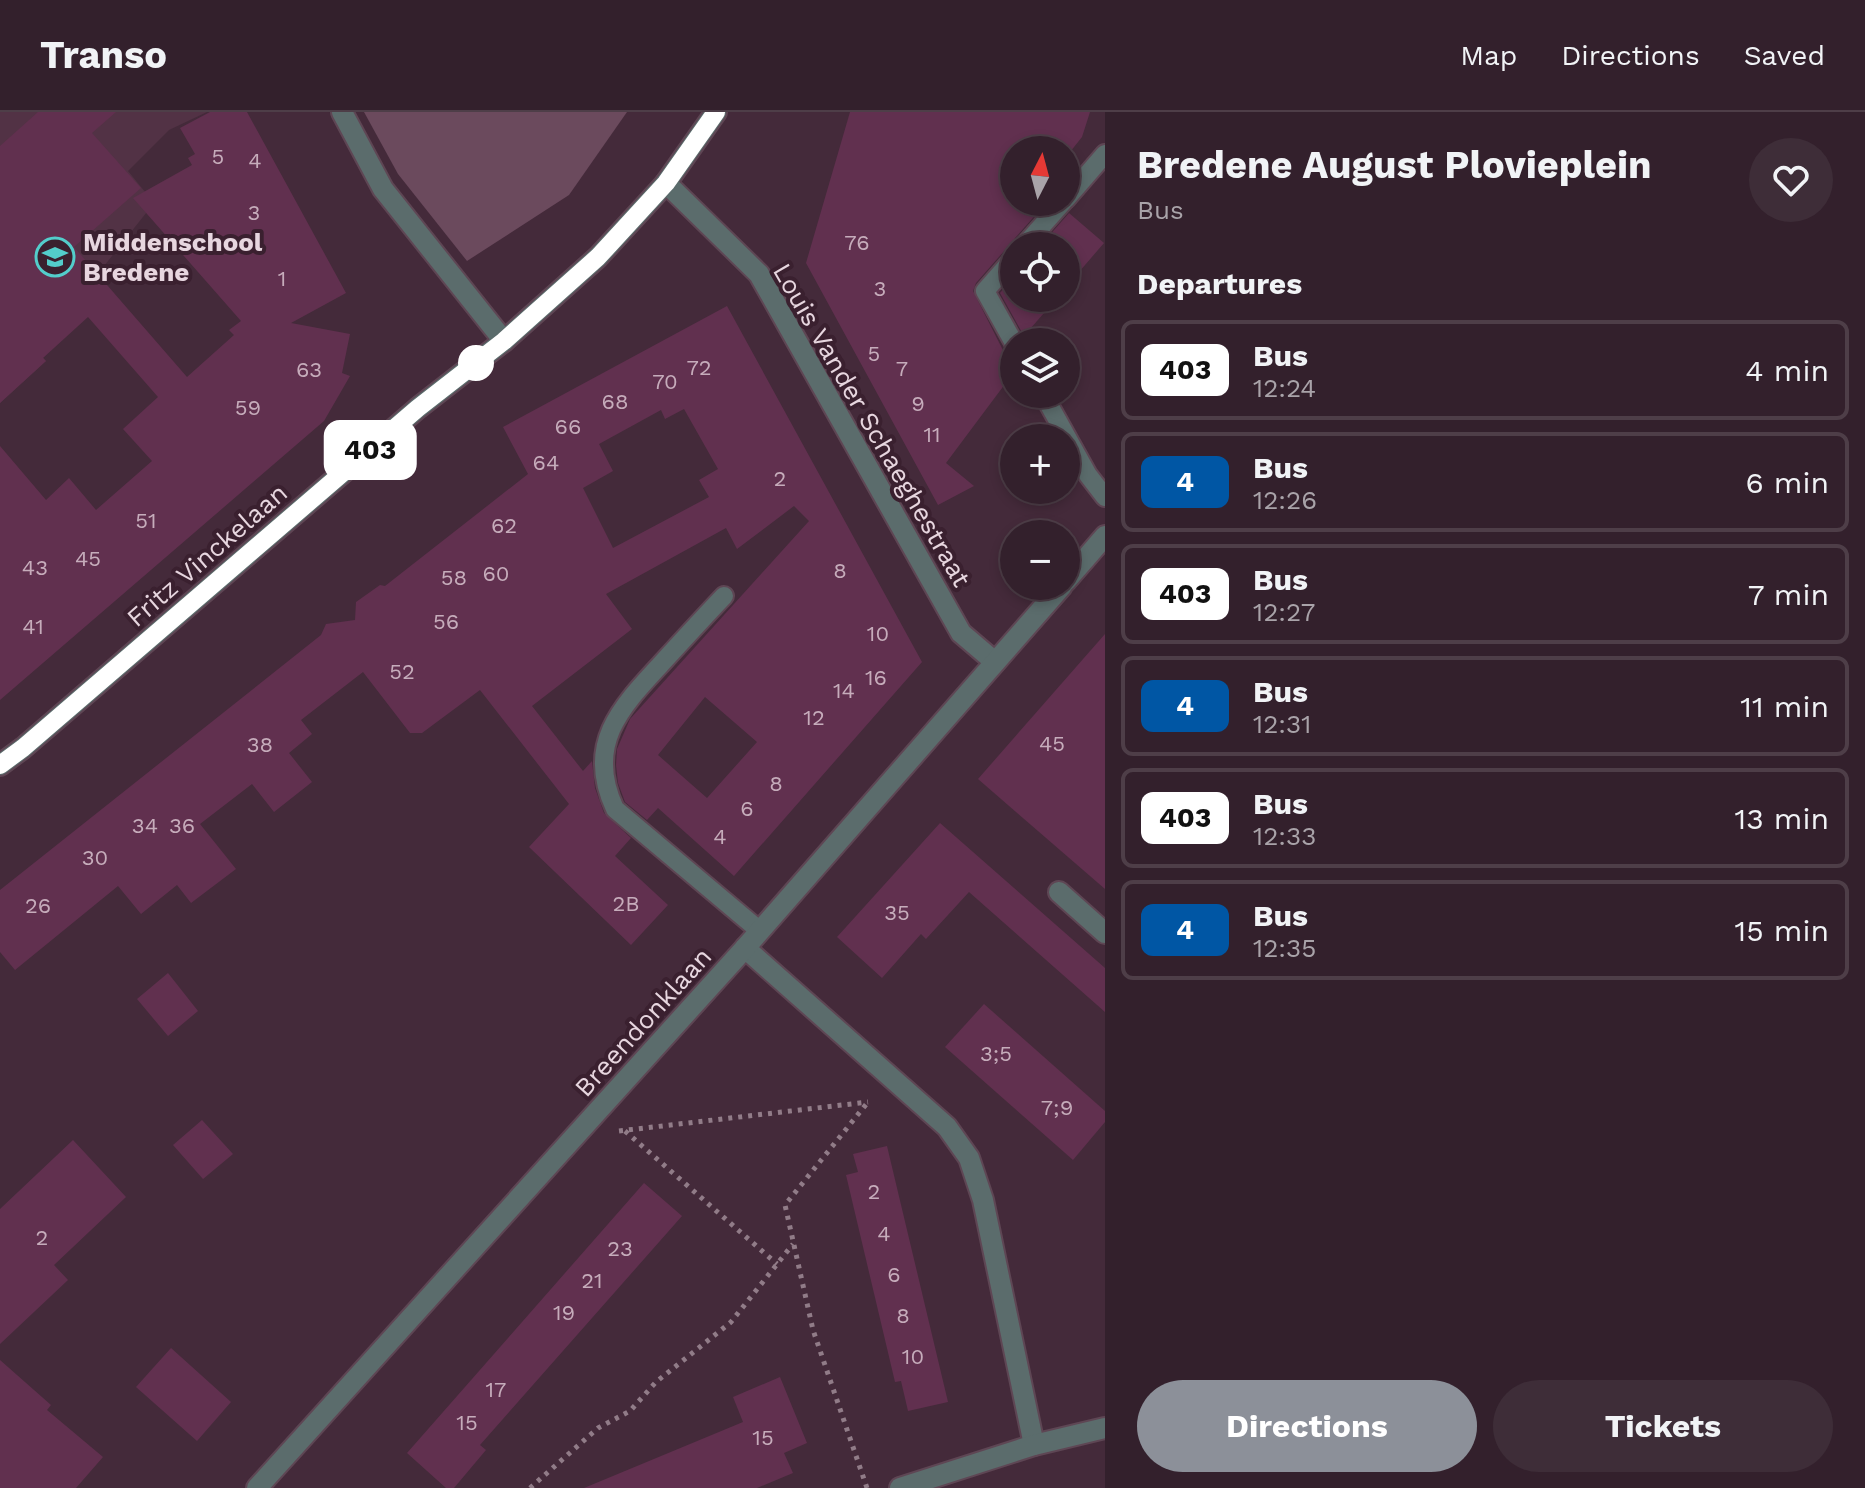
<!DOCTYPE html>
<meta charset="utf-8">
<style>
:root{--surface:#33202c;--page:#3e2d38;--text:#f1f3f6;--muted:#a9a3a9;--line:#4e3e48;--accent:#8c9099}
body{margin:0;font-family:"Work Sans",sans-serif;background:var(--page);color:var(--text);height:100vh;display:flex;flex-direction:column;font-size:30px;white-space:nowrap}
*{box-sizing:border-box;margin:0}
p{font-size:26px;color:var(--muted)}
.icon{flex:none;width:44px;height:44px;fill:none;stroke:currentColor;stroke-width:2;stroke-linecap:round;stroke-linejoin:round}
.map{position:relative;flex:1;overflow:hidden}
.drawer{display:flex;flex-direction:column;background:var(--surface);width:760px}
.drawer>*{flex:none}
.badge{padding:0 16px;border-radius:12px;font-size:28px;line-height:52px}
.needle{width:52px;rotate:6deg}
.buttons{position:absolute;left:1000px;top:24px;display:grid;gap:16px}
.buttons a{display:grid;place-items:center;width:80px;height:80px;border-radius:50%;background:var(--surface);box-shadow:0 4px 12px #0003,0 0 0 2px var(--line);font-size:40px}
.map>.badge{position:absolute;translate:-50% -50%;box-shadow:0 0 0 4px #fff}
h2{padding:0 32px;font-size:30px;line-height:72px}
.round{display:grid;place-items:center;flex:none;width:84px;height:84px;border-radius:42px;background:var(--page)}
.overview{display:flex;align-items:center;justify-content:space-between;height:136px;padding:0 32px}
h1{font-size:38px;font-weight:700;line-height:60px}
.action{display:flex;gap:16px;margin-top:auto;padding:16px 32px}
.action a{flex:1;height:92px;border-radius:48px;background:var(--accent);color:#fff;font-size:32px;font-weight:700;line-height:92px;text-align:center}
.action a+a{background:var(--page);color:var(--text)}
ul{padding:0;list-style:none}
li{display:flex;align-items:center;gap:24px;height:100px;margin:0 16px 12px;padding:0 16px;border:4px solid var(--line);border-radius:12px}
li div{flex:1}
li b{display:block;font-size:30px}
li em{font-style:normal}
li .badge{min-width:88px;font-weight:700;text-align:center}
header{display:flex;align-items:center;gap:48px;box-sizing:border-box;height:112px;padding:0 40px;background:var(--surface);border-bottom:2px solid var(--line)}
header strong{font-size:38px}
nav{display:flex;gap:44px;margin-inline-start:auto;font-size:28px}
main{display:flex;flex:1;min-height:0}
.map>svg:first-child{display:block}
.built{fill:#523245}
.green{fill:#6b4a5d}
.building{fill:#61304f;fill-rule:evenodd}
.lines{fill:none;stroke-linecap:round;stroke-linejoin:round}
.service-casing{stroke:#5e4654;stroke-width:22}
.minor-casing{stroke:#5e4654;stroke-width:24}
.tertiary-casing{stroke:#5e4654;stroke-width:24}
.path{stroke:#917c88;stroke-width:5;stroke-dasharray:4 6;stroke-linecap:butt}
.service{stroke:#5b6c6c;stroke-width:18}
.minor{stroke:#5b6c6c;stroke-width:20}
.tertiary{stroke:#5b6c6c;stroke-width:20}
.line-casing{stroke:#fff;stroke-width:18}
.line{stroke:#fff;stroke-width:12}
.stop-dot{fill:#fff;stroke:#fff;stroke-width:4}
.labels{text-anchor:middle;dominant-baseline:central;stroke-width:8;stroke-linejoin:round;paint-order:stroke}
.number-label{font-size:22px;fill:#c6acbb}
.poi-label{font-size:26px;font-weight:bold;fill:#e7d6df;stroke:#3a202f;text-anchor:start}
.street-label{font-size:26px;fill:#e7d6df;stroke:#3a202f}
</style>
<header>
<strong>Transo</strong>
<nav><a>Map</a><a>Directions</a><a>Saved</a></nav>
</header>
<main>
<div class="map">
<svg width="1105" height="1376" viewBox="0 0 1105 1376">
<rect width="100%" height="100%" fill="#442a3a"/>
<path class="built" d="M0,0h207l-38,18 -41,41 26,32 -65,82 -59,58 16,18 -46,42z"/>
<path class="green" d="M364,0h263l-58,83 -102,66 -69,-87z"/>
<g class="building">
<path d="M38,0h78l-24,21 49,55 -67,59 113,130 47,-42 -5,-5 12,-9 -108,-123 59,-33 -4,-7 7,-4 -15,-26 30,-16h37l99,181 -55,30 59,11 -8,39 8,3 -26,45 -324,279v-254l46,54 23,-22 27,32 56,-49 -29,-32 35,-32 -70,-80 -45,41 3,3 -46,42v-257z"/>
<path d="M850,0h240l-8,25 -16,20v-7h-52v52h33l-32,36 -3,8 -7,4 -29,33 -3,8 41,81 -68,91 28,23 -36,19 -132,-242z"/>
<path d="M1069,101l35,30 -38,44v-41h-26z"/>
<path d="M1014,164v22h43l-33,38 -24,-43z"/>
<path d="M727,194l195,356 -188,214 -76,-68 -11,12 -22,-18 -7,-19 -2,-18 1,-16 13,-30 179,-198 -15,-15 -57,43 -11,-21 -120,66 26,35 -100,77 51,65 9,-10 3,27 9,25 27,25 -16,18 53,49 -37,40 -102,-98 40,-43 -89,-114 -58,43h-12l-47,-61 -62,48 11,14 -23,19 23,29 -38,30 -22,-28 -52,40 36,45 -45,34 -14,-18 -36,29 -23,-28 -103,84 -15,-18v-62l321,-255 5,-11 29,-4 1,-18 24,-17 5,1 143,-112 -25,-47zM684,297l34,60 -19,11 10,17 -96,51 -30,-60 30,-17 -14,-27 62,-34 4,9zM705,585l52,45 -50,56 -49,-43z"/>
<path d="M1105,522v255l-127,-110z"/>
<path d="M940,711l165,145v44l-136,-120 -43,47 -5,-5 -39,44 -45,-41z"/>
<path d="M168,861l30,38 -30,25 -31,-37z"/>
<path d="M984,892l121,107v11l-32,38 -128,-113z"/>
<path d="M202,1008l31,34 -30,25 -30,-34z"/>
<path d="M73,1028l53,57 -72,68 14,15 -68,64v-135z"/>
<path d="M887,1034l61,256 -40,9 -7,-30 -6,1 -49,-207 12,-3 -5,-18z"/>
<path d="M644,1071l38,33 -202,229 6,5 -32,38h-8l-39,-35z"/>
<path d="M171,1236l60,54 -34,39 -61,-54z"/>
<path d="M0,1248l51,45 -4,5 56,47 -27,31h-76z"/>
<path d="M780,1265l27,66 -23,10 9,20 -36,15h-173l159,-66 -10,-25z"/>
</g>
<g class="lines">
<defs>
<g id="service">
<path d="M1066,87l39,-45"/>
<path d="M1024,134l39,-44"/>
<path d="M1014,146l-29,33 29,52"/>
<path d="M1043,282l45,81 17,22"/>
<path d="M724,484c-21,22 -42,45 -63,68 -41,44 -76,81 -46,145l145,122"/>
</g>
<g id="minor">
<path d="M666,71l93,91 202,359 34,29"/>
<path d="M1066,469l39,-45"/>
<path d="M1059,780l46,41"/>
<path d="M745,836l202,179 22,31 14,42 51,245"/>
<path d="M257,1376l488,-540 317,-362"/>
<path d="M900,1376l134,-43 71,-17"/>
</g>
<g id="tertiary">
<path d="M342,0l41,77 121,152"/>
<path d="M0,653l23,-17 395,-340 86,-67 94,-84 68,-74 50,-71"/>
</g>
</defs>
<use href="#service" class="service-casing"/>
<use href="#minor" class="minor-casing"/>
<use href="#tertiary" class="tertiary-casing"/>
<g class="path">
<path d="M619,1019l249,-29"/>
<path d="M625,1019l152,133"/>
<path d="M530,1376l68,-60 32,-17 26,-29 75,-60 62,-78"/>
<path d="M867,1376l-54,-158 -28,-125 83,-103"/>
</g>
<use href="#service" class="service"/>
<use href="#minor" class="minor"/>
<use href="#tertiary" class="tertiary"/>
</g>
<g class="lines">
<defs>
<path id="line" d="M0,653l23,-17 395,-340 86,-67 94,-84 68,-74 50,-71"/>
</defs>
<use href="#line" class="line-casing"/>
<use href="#line" class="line"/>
</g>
<defs>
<symbol id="school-ring" viewBox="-11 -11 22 22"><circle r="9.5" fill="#3a202f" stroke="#53cdcb" stroke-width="1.5"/><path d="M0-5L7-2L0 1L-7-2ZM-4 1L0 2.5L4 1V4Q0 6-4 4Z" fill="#53cdcb"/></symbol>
</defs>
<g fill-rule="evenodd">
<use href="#school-ring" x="33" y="123" width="44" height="44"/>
</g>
<circle class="stop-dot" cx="476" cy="251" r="16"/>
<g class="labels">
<g class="number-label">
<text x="218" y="44">5</text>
<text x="255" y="48">4</text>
<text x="254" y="100">3</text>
<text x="857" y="130">76</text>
<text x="282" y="166">1</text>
<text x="880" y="176">3</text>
<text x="874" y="241">5</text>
<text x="699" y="255">72</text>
<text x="902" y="256">7</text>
<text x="309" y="257">63</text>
<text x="665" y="269">70</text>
<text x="615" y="289">68</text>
<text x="918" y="291">9</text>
<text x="248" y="295">59</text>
<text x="568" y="314">66</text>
<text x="932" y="322">11</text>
<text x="546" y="350">64</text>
<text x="780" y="366">2</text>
<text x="146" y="408">51</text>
<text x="504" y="413">62</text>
<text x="88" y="446">45</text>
<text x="35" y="455">43</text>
<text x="840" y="458">8</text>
<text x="496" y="461">60</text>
<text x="454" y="465">58</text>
<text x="446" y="509">56</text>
<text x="33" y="514">41</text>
<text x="878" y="521">10</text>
<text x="402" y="559">52</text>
<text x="876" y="565">16</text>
<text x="844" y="578">14</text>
<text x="814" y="605">12</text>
<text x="1052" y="631">45</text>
<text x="260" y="632">38</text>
<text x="776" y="671">8</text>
<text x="747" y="696">6</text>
<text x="145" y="713">34</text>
<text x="182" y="713">36</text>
<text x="720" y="724">4</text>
<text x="95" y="745">30</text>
<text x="626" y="791">2B</text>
<text x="38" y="793">26</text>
<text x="897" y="800">35</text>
<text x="996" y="941">3;5</text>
<text x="1057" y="995">7;9</text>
<text x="874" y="1079">2</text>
<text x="884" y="1121">4</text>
<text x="42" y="1125">2</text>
<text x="620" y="1136">23</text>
<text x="894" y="1162">6</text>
<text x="592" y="1168">21</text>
<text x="564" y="1200">19</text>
<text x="903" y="1203">8</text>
<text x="913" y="1244">10</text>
<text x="496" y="1277">17</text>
<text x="467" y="1310">15</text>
<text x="763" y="1325">15</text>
</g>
<g class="poi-label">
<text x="83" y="130">Middenschool<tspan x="83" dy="30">Bredene</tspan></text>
</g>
<g class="street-label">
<text transform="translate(872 313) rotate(60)">Louis Vander Schaeghestraat</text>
<text transform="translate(207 443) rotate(-41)">Fritz Vinckelaan</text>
<text transform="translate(643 910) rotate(-48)">Breendonklaan</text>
</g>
</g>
</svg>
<div class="buttons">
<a><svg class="needle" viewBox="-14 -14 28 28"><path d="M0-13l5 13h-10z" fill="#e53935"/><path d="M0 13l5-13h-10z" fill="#a9a3a9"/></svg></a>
<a><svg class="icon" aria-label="locate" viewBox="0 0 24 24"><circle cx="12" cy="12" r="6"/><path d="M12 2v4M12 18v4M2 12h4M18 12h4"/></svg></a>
<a><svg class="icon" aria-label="layers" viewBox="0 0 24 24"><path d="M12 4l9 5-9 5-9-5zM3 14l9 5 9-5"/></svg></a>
<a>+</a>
<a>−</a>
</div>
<b class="badge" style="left:370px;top:338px;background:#fff;color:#111">403</b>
</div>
<section class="drawer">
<div class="overview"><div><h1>Bredene August Plovieplein</h1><p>Bus</p></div><a class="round"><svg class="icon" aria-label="heart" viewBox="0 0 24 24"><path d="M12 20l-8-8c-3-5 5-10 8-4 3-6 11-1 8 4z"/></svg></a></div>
<h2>Departures</h2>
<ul>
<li><span class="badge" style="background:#fff;color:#111">403</span><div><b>Bus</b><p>12:24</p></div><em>4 min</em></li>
<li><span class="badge" style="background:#0056a4;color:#fff">4</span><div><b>Bus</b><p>12:26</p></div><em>6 min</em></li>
<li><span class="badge" style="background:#fff;color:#111">403</span><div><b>Bus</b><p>12:27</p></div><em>7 min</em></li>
<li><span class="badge" style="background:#0056a4;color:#fff">4</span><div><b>Bus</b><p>12:31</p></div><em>11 min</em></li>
<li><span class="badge" style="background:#fff;color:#111">403</span><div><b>Bus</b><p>12:33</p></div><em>13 min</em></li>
<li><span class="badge" style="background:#0056a4;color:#fff">4</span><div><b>Bus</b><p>12:35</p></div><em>15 min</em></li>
</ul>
<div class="action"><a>Directions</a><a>Tickets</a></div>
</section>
</main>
